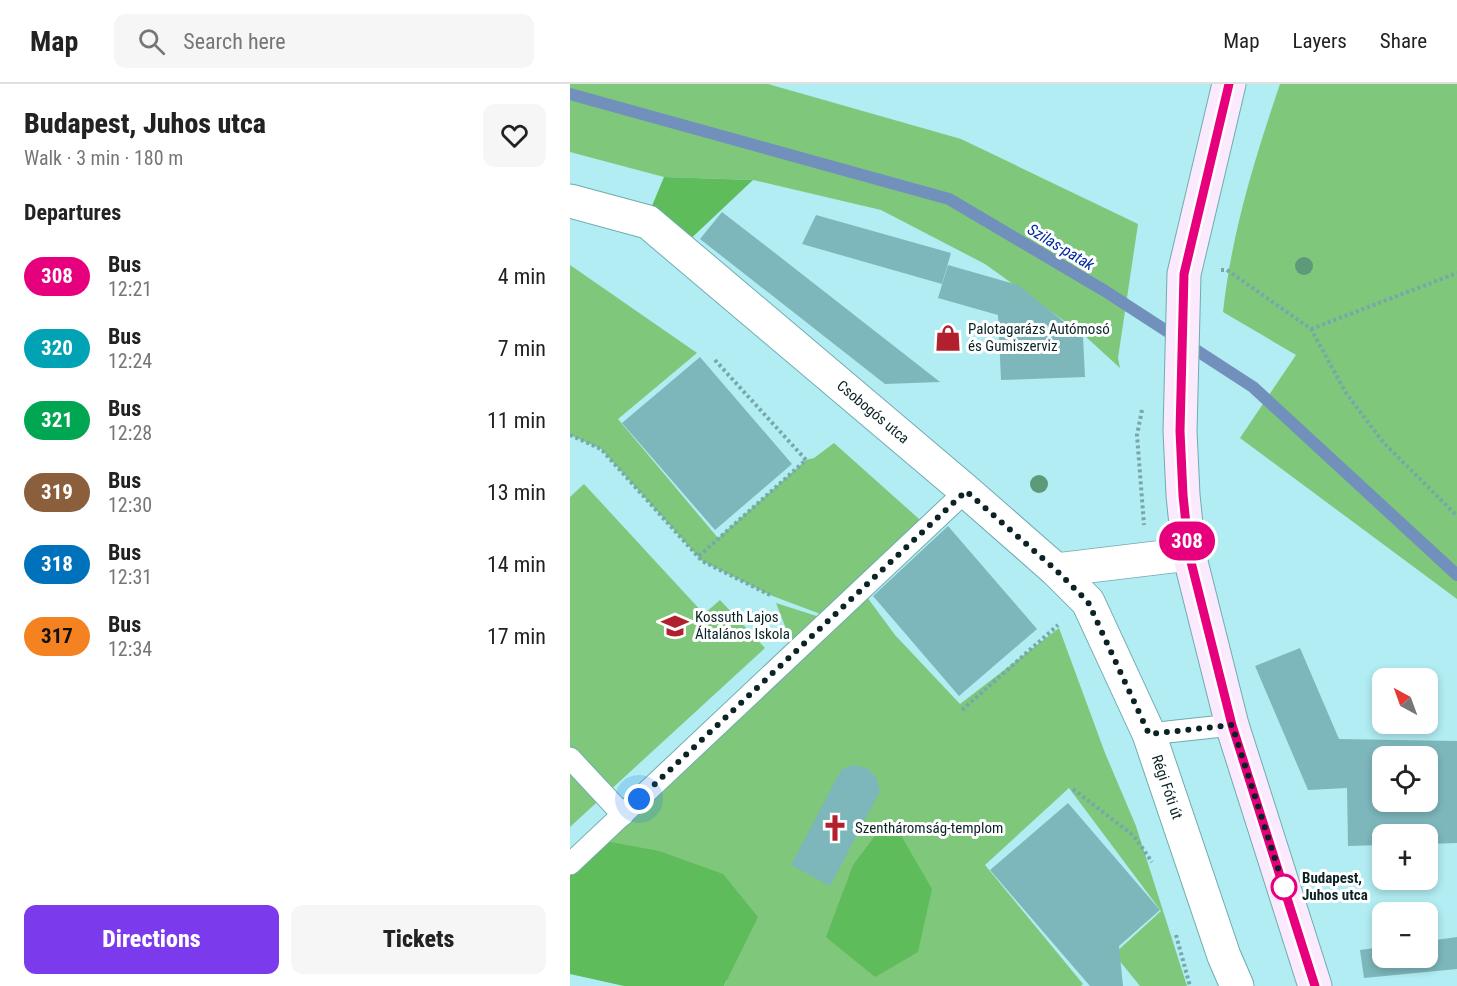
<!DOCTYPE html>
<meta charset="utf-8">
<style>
:root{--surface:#fff;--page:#f6f6f6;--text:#222;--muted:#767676;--line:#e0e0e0;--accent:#7c3aed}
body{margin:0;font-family:"Roboto Condensed",sans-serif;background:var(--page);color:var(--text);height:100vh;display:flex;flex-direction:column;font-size:22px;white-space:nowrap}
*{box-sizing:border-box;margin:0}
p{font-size:20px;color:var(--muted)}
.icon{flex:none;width:33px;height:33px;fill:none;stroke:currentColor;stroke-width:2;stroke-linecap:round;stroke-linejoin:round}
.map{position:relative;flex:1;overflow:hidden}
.details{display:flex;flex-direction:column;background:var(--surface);width:570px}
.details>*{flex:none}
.badge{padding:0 12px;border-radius:20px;font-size:21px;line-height:39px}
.needle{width:39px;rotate:319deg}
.buttons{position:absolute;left:802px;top:584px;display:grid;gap:12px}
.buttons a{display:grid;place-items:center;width:66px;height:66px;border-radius:12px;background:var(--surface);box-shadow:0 3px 9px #0003;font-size:30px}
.you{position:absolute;width:30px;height:30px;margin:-15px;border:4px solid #fff;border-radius:50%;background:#1a73e8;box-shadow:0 0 0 9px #1a73e833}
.map>.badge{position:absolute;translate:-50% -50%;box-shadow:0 0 0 3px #fff}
h2{padding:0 24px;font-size:22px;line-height:54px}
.round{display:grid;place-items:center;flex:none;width:63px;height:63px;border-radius:12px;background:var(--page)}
.summary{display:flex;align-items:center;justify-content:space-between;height:102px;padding:0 24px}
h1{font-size:28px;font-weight:800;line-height:45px}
.action{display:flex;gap:12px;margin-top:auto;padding:12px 24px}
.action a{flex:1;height:69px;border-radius:12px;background:var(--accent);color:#fff;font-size:24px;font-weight:800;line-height:69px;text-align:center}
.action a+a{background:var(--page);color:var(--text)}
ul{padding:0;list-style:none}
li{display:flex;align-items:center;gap:18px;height:72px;padding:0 24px}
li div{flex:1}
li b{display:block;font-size:22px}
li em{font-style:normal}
li .badge{min-width:66px;font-weight:700;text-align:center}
header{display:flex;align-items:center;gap:36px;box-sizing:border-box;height:84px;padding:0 30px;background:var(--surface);border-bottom:2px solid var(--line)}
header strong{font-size:28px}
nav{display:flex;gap:33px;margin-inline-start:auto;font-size:21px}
.search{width:420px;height:54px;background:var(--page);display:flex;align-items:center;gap:15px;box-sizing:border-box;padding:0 21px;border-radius:12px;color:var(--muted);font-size:22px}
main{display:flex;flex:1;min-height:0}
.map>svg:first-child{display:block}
.green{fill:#7fc77b}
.forest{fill:#5ebc5b}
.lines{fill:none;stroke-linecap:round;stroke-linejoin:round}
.stream{stroke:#7190bc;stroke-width:12}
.building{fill:#7db7bc;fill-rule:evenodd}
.lane-casing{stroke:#71abb0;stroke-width:23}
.street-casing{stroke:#71abb0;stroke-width:35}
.secondary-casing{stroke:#71abb0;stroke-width:35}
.path{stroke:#77a7ab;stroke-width:4;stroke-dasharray:3 3;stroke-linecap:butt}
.lane{stroke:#fff;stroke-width:21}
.street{stroke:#fff;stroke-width:33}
.secondary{stroke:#fbeafd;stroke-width:33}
.tree{fill:#5d9a7a}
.line-casing{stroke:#fff;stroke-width:14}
.line{stroke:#e6007e;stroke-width:9}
.walk{stroke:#0b2325;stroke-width:6;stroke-dasharray:0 10.8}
.stop-dot{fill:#fff;stroke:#e6007e;stroke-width:3}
.labels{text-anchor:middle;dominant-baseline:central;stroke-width:6;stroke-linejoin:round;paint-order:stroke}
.poi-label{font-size:15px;fill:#0b2325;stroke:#fff;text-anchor:start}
.street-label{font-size:15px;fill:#0b2325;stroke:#fff}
.stop-label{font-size:15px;font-weight:bold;fill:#0b2325;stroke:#fff;text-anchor:start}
.water-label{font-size:16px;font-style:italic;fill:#002a9f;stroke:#fff}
</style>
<header>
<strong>Map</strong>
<div class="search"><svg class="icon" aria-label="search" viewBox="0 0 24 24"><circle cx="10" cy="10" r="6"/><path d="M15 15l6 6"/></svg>Search here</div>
<nav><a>Map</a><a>Layers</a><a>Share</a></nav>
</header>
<main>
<section class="details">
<div class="summary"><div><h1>Budapest, Juhos utca</h1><p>Walk · 3 min · 180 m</p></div><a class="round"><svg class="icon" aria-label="heart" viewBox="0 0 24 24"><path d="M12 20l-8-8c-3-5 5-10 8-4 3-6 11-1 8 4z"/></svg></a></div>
<h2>Departures</h2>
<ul>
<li><span class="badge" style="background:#e6007e;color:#fff">308</span><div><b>Bus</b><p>12:21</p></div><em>4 min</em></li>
<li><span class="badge" style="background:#00a3b4;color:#fff">320</span><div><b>Bus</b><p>12:24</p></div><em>7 min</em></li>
<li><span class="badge" style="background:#00a651;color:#fff">321</span><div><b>Bus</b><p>12:28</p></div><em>11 min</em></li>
<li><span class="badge" style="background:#8b5e3c;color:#fff">319</span><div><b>Bus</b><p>12:30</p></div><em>13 min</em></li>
<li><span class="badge" style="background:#0072bc;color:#fff">318</span><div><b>Bus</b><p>12:31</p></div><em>14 min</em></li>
<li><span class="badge" style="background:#f58220;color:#111">317</span><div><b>Bus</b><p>12:34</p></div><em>17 min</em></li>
</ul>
<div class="action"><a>Directions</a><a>Tickets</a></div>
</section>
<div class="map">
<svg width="887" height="902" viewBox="0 0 887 902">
<rect width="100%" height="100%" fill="#b1edf2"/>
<g class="green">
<path d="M0,0h198l193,55 177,85 -20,134 2,10 -35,-32 -100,-72 -104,-54 -128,-30 -89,-3 -94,-25z"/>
<path d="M710,0h177v515l-217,-161 56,-83 -73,-43c9,-81 31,-151 57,-228z"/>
<path d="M0,181l127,88 -79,66 100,119 88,-78 8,-2 20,-15 94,84 -97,91 -61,-23 -68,-34 -101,-112 -31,-14z"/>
<path d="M14,400l120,130 16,-14 45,48 -195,179v-330z"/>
<path d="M294,509l31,42 65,69 99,-76 46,125 31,73 51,160h-47l-26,-32 47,-43 -92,-123 -84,77 98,119 -2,2h-357l3,-5 -122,-140z"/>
<path d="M206,519l50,16 -32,30z"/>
</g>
<g class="forest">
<path d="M94,93l89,3 -69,65 -35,-32z"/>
<path d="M329,748l33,57 -14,63 -43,25 -49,-40 27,-72 22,-29z"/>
<path d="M35,757l54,10 64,23 35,43 -34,69h-100l-54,-12v-99z"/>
</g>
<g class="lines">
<path class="stream" d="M0,10l379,105 156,92 148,96 204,188"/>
</g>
<g class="building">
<path d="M152,128l44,34 174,136 -55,2 -185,-145z"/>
<path d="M246,131l135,38 -9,31 -140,-40z"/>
<path d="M378,181l70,20 65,52 2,40 -84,3 -3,-65 -60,-17z"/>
<path d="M130,273l92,107 -77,66 -93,-107z"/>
<path d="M378,442l89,103 -78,67 -86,-100z"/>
<path d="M730,564l39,91 118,2v102l-29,1v-10h-45v11l-35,1 -1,-58 -39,2 -53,-124zM813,672h45v45h-45z"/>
<path d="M283,681l14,3 9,9 4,14 -50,95 -39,-21 50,-95z"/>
<path d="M498,719l92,107 -41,36 4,40h-33l-100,-116z"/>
<path d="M887,853v32l-93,9 -4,-28 23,-3v10h45v-16z"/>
</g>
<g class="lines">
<defs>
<g id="lane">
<path d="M579,650l83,-9"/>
<path d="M0,674l53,57"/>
<path d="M0,780l396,-373"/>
</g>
<g id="street">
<path d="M0,117l78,21 318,269 90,79 32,32 61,132 75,222 13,30"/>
<path d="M486,486l133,-16"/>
</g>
<path id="secondary" d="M659,0l-45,190 -4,157 3,64 6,59 43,171 83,261"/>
</defs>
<use href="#lane" class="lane-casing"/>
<use href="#street" class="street-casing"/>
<use href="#secondary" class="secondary-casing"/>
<g class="path">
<path d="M651,186h6l84,59 35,64 37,49 74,74"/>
<path d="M741,245l146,-56"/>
<path d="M572,326l-5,25 7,90"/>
<path d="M0,351l31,14 101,112 68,34"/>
<path d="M129,472l107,-96 -92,-101"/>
<path d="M392,626l96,-85"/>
<path d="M503,705l61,47 18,26"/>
<path d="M606,851l14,51"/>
</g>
<use href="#lane" class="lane"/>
<use href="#street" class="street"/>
<use href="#secondary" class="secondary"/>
</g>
<g class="tree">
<circle cx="734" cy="182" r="9"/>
<circle cx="469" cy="400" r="9"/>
</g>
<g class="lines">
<defs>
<path id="line" d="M659,0l-45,190 -4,157 3,64 6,59 43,171 83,261"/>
</defs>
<use href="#line" class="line-casing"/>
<use href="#line" class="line"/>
<path class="walk" d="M69,715l327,-308 90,79 32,32 61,132 83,-9 52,162"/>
</g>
<defs>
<symbol id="shop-bare" viewBox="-9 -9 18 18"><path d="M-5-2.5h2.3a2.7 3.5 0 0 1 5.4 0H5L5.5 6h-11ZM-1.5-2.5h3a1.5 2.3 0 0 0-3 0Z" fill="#b2202d" stroke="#fff" stroke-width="2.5" paint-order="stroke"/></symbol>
<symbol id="school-bare" viewBox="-9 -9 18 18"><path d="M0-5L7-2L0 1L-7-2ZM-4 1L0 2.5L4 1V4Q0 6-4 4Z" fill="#b2202d" stroke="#fff" stroke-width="2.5" paint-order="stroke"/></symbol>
<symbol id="church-bare" viewBox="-9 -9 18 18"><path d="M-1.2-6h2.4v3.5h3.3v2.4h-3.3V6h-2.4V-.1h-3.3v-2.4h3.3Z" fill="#b2202d" stroke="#fff" stroke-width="2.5" paint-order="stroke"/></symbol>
</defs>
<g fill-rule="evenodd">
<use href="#shop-bare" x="359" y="235" width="38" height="38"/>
<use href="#school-bare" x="86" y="523" width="38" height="38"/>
<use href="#church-bare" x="246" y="725" width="38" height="38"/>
</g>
<circle class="stop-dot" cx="714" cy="803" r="12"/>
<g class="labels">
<g class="poi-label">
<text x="398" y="245">Palotagarázs Autómosó<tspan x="398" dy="17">és Gumiszerviz</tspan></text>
<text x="125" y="533">Kossuth Lajos<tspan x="125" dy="17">Általános Iskola</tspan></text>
<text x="285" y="744">Szentháromság-templom</text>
</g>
<g class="street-label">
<text transform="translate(303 328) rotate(40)">Csobogós utca</text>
<text transform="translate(597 703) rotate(71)">Régi Fóti út</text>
</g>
<g class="stop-label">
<text x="732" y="794">Budapest,<tspan x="732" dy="17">Juhos utca</tspan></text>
</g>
<g class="water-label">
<text transform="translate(491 163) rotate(31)">Szilas-patak</text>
</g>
</g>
</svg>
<div class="buttons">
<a><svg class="needle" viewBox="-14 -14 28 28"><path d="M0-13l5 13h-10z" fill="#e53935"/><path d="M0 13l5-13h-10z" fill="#767676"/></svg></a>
<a><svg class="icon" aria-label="locate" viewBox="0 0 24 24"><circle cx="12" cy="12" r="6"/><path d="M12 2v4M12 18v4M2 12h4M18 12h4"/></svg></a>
<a>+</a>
<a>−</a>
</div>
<div class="you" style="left:69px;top:715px"></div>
<b class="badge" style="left:617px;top:457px;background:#e6007e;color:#fff">308</b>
</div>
</main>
